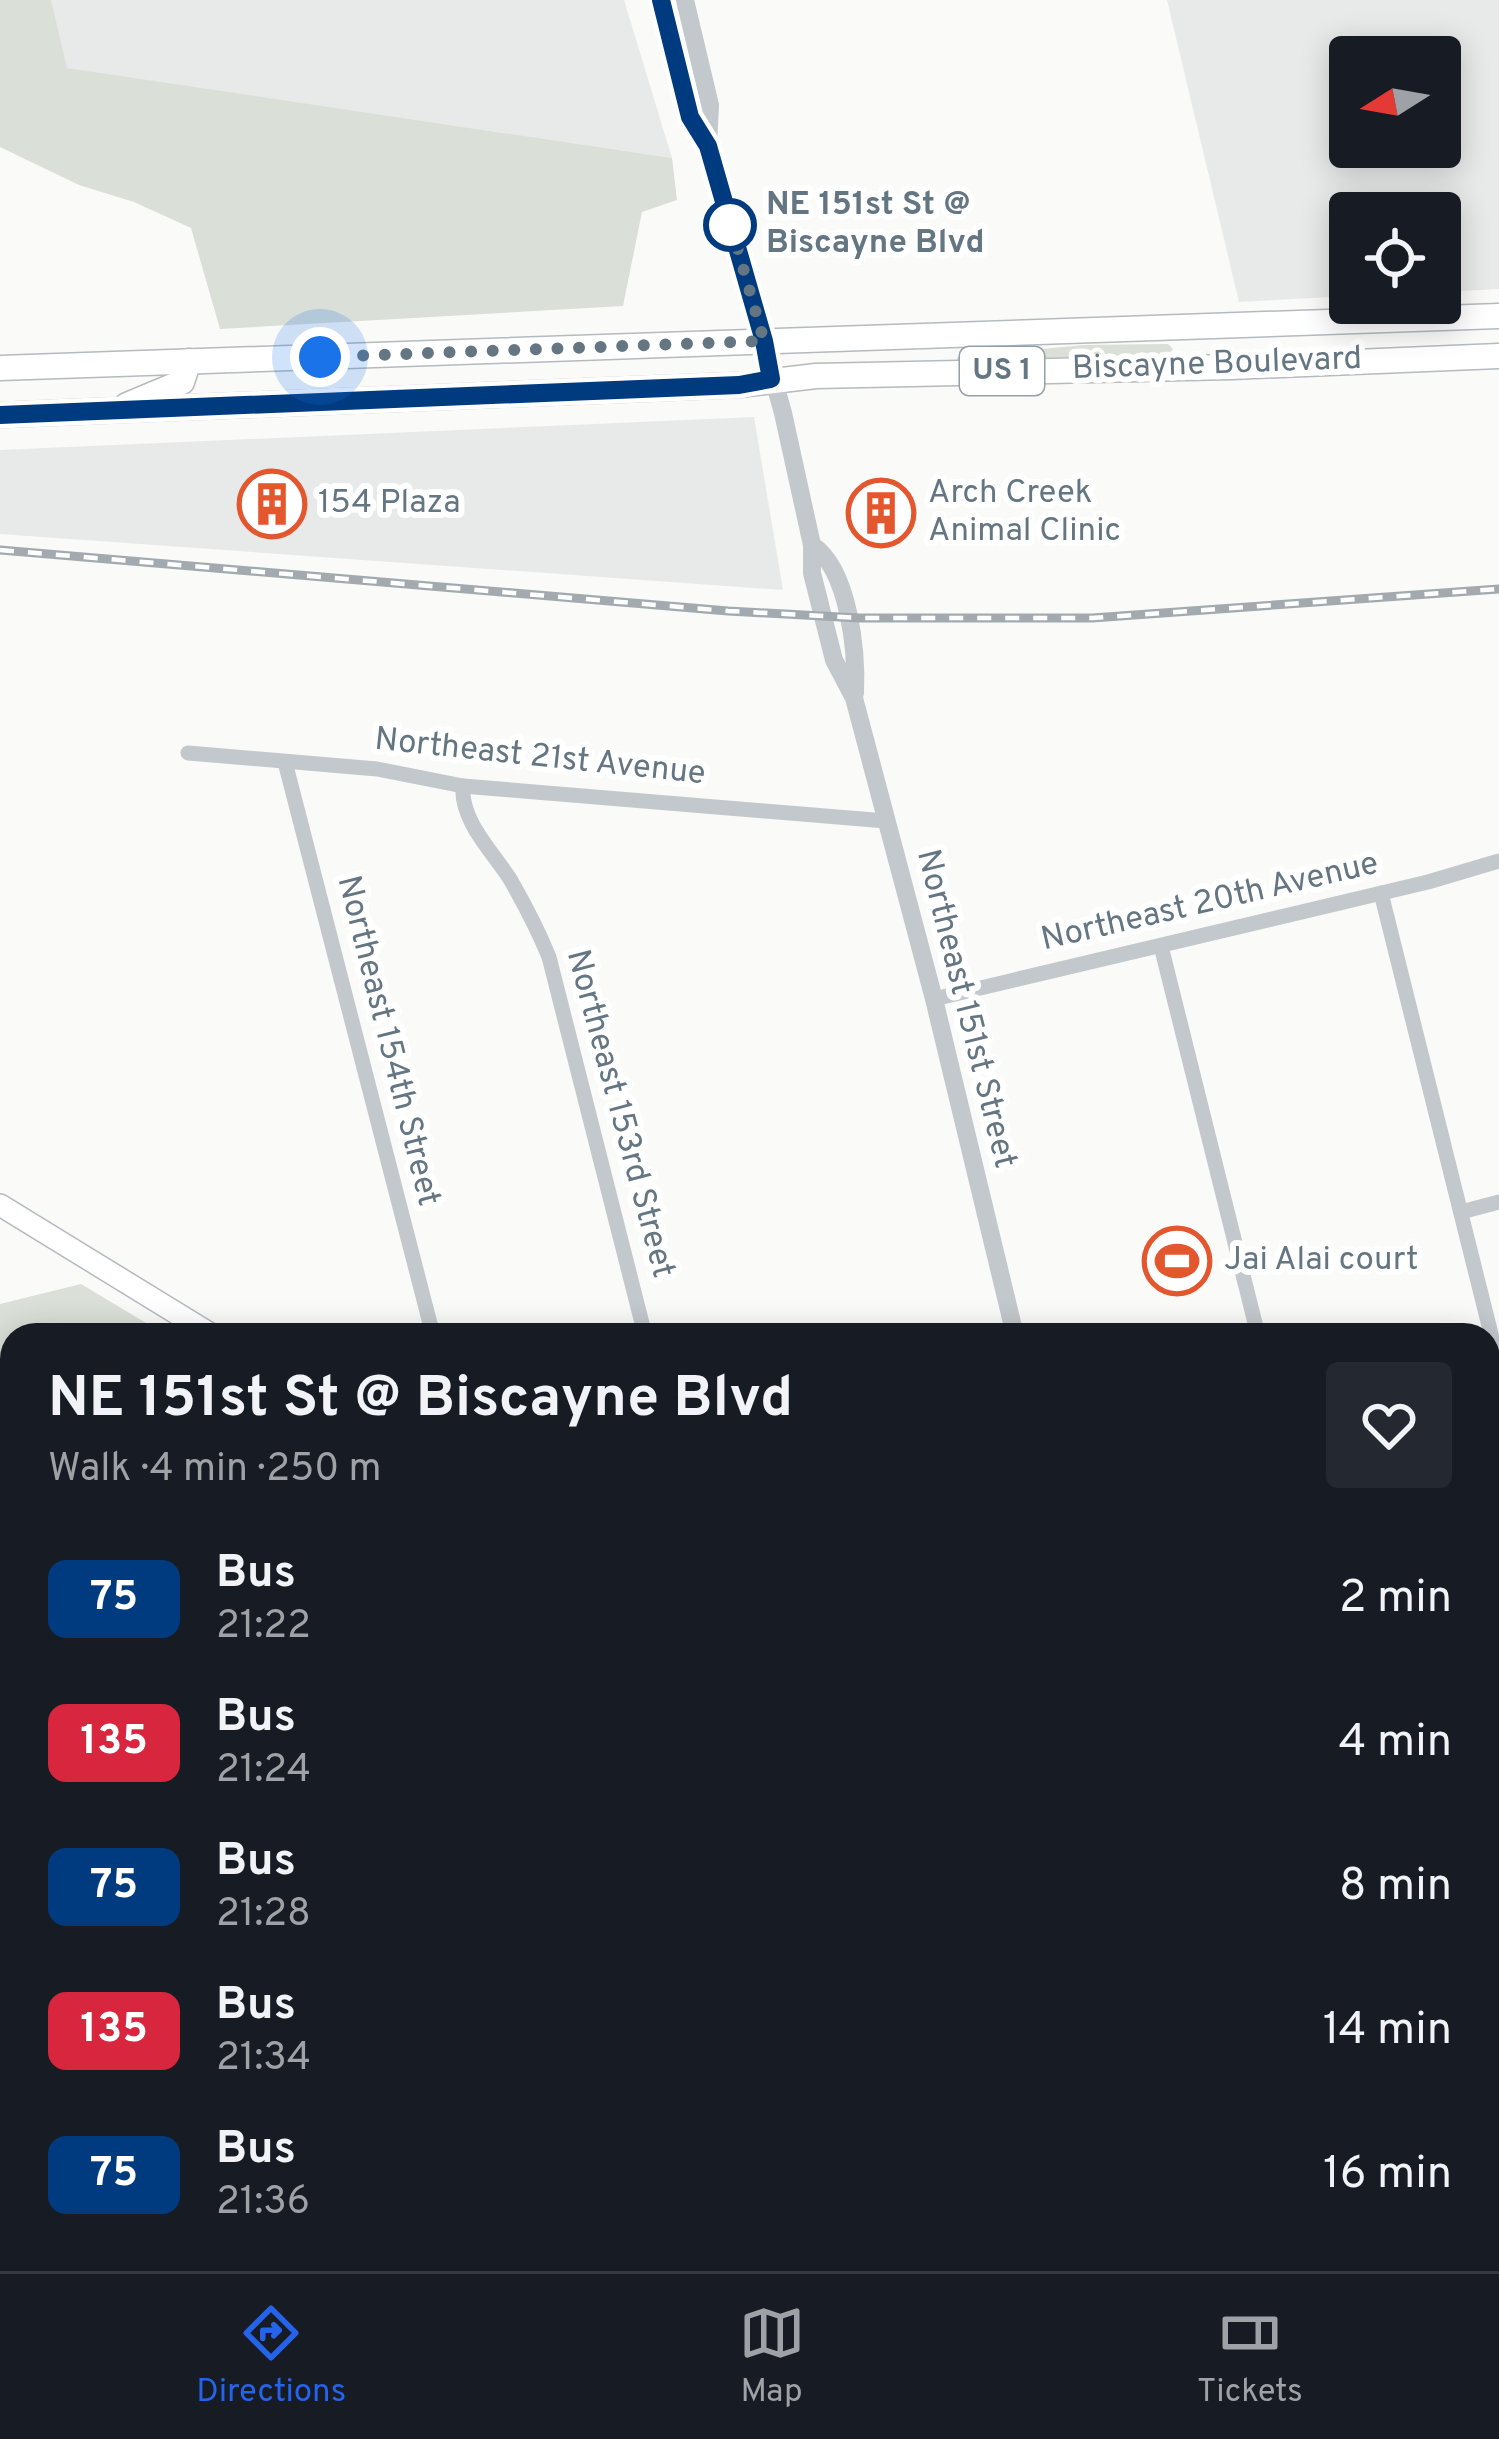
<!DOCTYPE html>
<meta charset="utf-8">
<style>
:root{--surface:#171b24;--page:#242831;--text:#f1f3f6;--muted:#9ea1a6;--line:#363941;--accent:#2563eb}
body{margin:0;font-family:Overpass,sans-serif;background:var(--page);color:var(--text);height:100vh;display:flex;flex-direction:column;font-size:45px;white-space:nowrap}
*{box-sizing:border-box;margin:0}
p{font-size:39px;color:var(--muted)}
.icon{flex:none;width:66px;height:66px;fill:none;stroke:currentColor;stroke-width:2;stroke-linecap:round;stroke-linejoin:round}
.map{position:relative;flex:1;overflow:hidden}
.side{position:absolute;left:0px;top:1323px;width:1500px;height:948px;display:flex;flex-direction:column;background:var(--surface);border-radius:36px 36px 0 0;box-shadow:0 6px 30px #0003}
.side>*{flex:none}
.badge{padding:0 24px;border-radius:18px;font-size:42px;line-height:78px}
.needle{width:78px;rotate:259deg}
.buttons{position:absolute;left:1329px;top:36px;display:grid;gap:24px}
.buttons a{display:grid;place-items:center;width:132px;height:132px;border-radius:12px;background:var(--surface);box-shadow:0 6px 30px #0003;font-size:60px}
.you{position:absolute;width:60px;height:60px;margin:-30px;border:9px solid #fff;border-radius:50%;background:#1a73e8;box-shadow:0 0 0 18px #1a73e833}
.map>.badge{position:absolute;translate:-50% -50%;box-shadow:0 0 0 6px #fff}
.round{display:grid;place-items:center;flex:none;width:126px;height:126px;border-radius:12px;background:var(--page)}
.summary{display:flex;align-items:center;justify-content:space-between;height:204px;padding:0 48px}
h1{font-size:57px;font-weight:700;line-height:90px}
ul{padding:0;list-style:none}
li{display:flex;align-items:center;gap:36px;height:144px;padding:0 48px}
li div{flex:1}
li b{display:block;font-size:45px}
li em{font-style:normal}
li .badge{min-width:132px;font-weight:700;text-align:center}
.menu{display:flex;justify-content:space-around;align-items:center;height:168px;border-top:3px solid var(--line);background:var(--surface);font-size:33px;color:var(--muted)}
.menu a{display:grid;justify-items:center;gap:6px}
.menu .on{color:var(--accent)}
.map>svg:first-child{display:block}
.built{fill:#e8e9e9;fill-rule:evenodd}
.green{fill:#dadfd7}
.water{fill:#bbc7cb}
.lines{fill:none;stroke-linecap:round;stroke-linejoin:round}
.secondary-casing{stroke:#b3babf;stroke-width:24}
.primary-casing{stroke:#b5babe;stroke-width:27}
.minor{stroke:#c3c8cc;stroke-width:15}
.tertiary{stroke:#c3c8cc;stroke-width:18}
.secondary{stroke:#fff;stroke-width:21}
.primary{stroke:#fff;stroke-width:24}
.rail-casing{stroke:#a2aab0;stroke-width:9}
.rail{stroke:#fff;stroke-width:4.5;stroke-dasharray:14;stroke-linecap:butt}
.line-casing{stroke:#fff;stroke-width:27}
.line{stroke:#003b80;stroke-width:18}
.walk{stroke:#657683;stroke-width:12;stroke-dasharray:0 21.6}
.stop-dot{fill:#fff;stroke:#003b80;stroke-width:6}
.labels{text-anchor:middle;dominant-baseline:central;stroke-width:12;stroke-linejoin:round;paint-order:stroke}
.shield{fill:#fff;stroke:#939fa8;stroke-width:3}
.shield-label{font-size:30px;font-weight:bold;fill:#657683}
.stop-label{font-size:33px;font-weight:bold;fill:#657683;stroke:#fff;text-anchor:start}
.street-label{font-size:33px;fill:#657683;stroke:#fff}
.poi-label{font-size:33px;fill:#657683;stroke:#fff;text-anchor:start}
</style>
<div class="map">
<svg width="1499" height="2271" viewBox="0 0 1499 2271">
<rect width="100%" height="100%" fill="#fafaf8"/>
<g class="built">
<path d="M51,0h573l48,158 -606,-90z"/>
<path d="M1167,0h332v289l-59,3v-79h-90v83l-111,6zM1440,57v90h-90v-90z"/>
<path d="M754,417l29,173 -783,-56v-84z"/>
</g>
<g class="green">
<path d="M0,0h51l16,68 605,90 5,42 -35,12 -19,94 -403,23 -29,-101 -57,-26 -55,-17 -79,-38z"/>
<path d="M1168,344l5,5 -4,6 -212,5v-3l127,-12z"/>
<path d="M81,1284l85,51h-154v860l-12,3v-894z"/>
<path d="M12,2221v38h1205l3,12h-1220v-47z"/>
</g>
<path class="water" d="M12,1508v603l-12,3v-604z"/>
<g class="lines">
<defs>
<g id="secondary">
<path d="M0,1205l212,130"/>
<path d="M1488,2113l11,7"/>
</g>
<g id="primary">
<path d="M0,368l1499,-52"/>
<path d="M127,405l55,-23 7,-21"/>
<path d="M0,415l739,-30 77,-9 416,-9 267,-11"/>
</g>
</defs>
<use href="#secondary" class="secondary-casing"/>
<use href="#primary" class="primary-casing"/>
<g class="minor">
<path d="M188,753l189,16 86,17 423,35"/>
<path d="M285,762l148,573"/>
<path d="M463,786c-3,34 29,65 47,93 15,26 28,51 39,78l96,378"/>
<path d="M1381,893l118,473"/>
<path d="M1161,946l97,389"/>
<path d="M934,999l494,-117 71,-21"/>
<path d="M1461,1212l38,-10"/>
<path d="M1480,2259l3,12"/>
</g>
<g class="tertiary">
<path d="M661,0l29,117 18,29 75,267 29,132v28l22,87 20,38 80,301 81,336"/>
<path d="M685,0l25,105 -2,41"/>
<path d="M812,545c37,24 45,107 43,148"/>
<path d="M1488,1829l11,-2"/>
<path d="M0,2198l12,-3"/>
<path d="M1243,2259l3,12"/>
</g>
<use href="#secondary" class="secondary"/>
<use href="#primary" class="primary"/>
<defs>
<path id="rail" d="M0,550l728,61 131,7h233l407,-29"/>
</defs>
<use href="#rail" class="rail-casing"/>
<use href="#rail" class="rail"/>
</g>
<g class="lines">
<defs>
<path id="line" d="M0,415l739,-30 32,-6 -7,-38 -56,-195 -18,-29 -29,-117"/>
</defs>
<use href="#line" class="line-casing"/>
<use href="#line" class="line"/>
<path class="walk" d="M320,357l444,-16 -36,-126 2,10"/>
</g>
<defs>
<symbol id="building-ring" viewBox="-11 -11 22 22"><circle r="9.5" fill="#fff" stroke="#e4572e" stroke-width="1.5"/><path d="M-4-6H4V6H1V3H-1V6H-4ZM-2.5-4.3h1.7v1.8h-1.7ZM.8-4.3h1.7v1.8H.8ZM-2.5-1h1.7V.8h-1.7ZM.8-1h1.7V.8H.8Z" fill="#e4572e"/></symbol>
<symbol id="stadium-ring" viewBox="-11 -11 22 22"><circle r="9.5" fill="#fff" stroke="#e4572e" stroke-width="1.5"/><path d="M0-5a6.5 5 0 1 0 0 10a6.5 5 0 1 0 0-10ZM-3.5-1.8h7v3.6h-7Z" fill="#e4572e"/></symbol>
</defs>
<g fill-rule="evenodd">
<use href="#building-ring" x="234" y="466" width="76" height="76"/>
<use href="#building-ring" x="843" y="475" width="76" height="76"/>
<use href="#stadium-ring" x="1139" y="1223" width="76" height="76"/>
</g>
<circle class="stop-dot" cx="730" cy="225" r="24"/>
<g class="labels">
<rect class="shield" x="960" y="347" width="84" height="48" rx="9"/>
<g class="shield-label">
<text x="1002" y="371">US 1</text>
</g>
<g class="stop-label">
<text x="766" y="206">NE 151st St @<tspan x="766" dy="38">Biscayne Blvd</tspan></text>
</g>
<g class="street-label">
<text transform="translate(1217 365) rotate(-2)">Biscayne Boulevard</text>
<text transform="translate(540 758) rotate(6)">Northeast 21st Avenue</text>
<text transform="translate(1210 903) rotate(-13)">Northeast 20th Avenue</text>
<text transform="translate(965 1009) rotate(76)">Northeast 151st Street</text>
<text transform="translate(387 1041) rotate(76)">Northeast 154th Street</text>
<text transform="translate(619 1114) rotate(75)">Northeast 153rd Street</text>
</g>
<g class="poi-label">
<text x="928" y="494">Arch Creek<tspan x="928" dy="38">Animal Clinic</tspan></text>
<text x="318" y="504">154 Plaza</text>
<text x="1224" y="1261">Jai Alai court</text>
</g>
</g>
</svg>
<div class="buttons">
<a><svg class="needle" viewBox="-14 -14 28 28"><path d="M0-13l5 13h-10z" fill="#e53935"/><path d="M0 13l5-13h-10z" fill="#9ea1a6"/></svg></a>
<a><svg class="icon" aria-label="locate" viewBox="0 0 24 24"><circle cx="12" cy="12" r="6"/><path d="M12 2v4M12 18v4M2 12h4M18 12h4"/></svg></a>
</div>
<div class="you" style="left:320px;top:357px"></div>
<section class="side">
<div class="summary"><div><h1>NE 151st St @ Biscayne Blvd</h1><p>Walk · 4 min · 250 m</p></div><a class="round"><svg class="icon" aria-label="heart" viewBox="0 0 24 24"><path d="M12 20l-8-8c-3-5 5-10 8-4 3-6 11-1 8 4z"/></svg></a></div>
<ul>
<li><span class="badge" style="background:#003b80;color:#fff">75</span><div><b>Bus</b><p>21:22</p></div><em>2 min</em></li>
<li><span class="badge" style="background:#d7263d;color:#fff">135</span><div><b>Bus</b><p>21:24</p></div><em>4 min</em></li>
<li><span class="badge" style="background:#003b80;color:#fff">75</span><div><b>Bus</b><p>21:28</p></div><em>8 min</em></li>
<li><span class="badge" style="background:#d7263d;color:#fff">135</span><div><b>Bus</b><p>21:34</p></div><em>14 min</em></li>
<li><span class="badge" style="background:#003b80;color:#fff">75</span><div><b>Bus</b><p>21:36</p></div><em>16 min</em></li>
</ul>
</section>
</div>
<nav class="menu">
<a class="on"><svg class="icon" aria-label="directions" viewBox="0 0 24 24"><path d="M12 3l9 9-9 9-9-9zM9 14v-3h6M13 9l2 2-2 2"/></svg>Directions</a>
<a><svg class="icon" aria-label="map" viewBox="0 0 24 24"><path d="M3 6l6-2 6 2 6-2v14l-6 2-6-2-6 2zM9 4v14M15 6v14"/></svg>Map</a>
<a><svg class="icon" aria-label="tickets" viewBox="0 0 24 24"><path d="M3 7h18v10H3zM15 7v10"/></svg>Tickets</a>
</nav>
